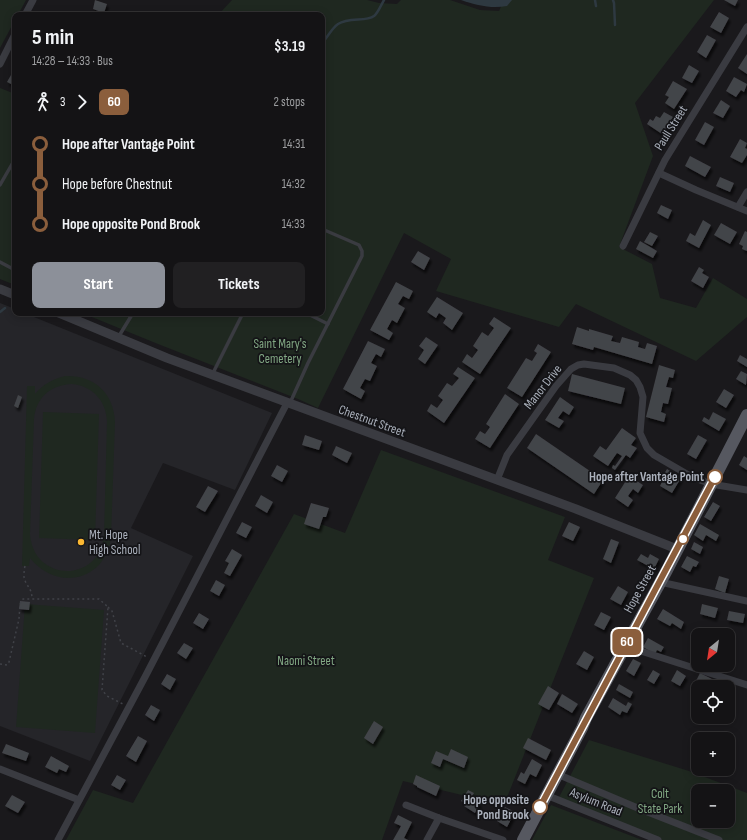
<!DOCTYPE html>
<meta charset="utf-8">
<style>
:root{--surface:#141315;--page:#212022;--text:#f1f3f6;--muted:#9d9ea0;--line:#333234;--accent:#8c9099}
body{margin:0;font-family:"Sofia Sans Condensed",sans-serif;background:var(--page);color:var(--text);height:100vh;display:flex;flex-direction:column;font-size:15px;white-space:nowrap}
*{box-sizing:border-box;margin:0}
p{font-size:13px;color:var(--muted)}
.icon{flex:none;width:22px;height:22px;fill:none;stroke:currentColor;stroke-width:2;stroke-linecap:round;stroke-linejoin:round}
.map{position:relative;flex:1;overflow:hidden}
.side{position:absolute;left:12px;top:12px;width:313px;height:304px;display:flex;flex-direction:column;background:var(--surface);border-radius:8px;box-shadow:0 2px 10px #0003,0 0 0 1px var(--line)}
.side>*{flex:none}
.badge{padding:0 8px;border-radius:6px;font-size:14px;line-height:26px}
.needle{width:26px;rotate:210deg}
.fabs{position:absolute;left:691px;top:628px;display:grid;gap:8px}
.fabs a{display:grid;place-items:center;width:44px;height:44px;border-radius:8px;background:var(--surface);box-shadow:0 2px 10px #0003,0 0 0 1px var(--line);font-size:20px}
.map>.badge{position:absolute;translate:-50% -50%;box-shadow:0 0 0 2px #fff}
.legs{display:flex;align-items:center;gap:6px;height:44px;padding:0 20px;font-size:13px}
.legs p{margin-inline-start:auto}
.summary{display:flex;align-items:center;justify-content:space-between;height:68px;padding:0 20px}
h1{font-size:22px;font-weight:700;line-height:30px}
.action{display:flex;gap:8px;margin-top:auto;padding:8px 20px}
.action a{flex:1;height:46px;border-radius:8px;background:var(--accent);color:#fff;font-size:16px;font-weight:700;line-height:46px;text-align:center}
.action a+a{background:var(--page);color:var(--text)}
ul{padding:0 20px;list-style:none}
li{display:flex;align-items:center;gap:14px;height:40px;font-size:15px}
li i{display:grid;place-items:center;width:6px;height:100%;margin:0 5px;background:currentColor}
li i::after{content:'';width:10px;height:10px;margin:-5px;border:3px solid;border-radius:50%;background:var(--surface)}
li p{margin-inline-start:auto}
li:first-child i{background:linear-gradient(#0000 50%,currentColor 0)}
li:last-child i{background:linear-gradient(currentColor 50%,#0000 0)}
.map>svg:first-child{display:block}
.built{fill:#252529}
.green{fill:#1f2820;fill-rule:evenodd}
.water{fill:#2e3941}
.lines{fill:none;stroke-linecap:round;stroke-linejoin:round}
.stream{stroke:#2e3941;stroke-width:2.5}
.building{fill:#434449;filter:url(#shadow)}
.path{stroke:#404248;stroke-width:1.5;stroke-dasharray:2 3;stroke-linecap:butt}
.service{stroke:#3a3b41;stroke-width:3.5}
.minor{stroke:#3a3b41;stroke-width:7}
.tertiary{stroke:#3a3b41;stroke-width:9}
.primary{stroke:#565860;stroke-width:12}
.line-1-casing{stroke:#fff;stroke-width:9}
.line-1{stroke:#8b5e3c;stroke-width:6}
.stop-1-dot{fill:#fff;stroke:#8b5e3c;stroke-width:2}
.poi-dot{fill:#fbb732;stroke:#141417;stroke-width:1.5}
.labels{text-anchor:middle;dominant-baseline:central;stroke-width:3.5;stroke-linejoin:round;paint-order:stroke}
.street-label{font-size:13px;fill:#abb1bc;stroke:#141417}
.park-label{font-size:13px;fill:#82a884;stroke:#141417}
.stop-label{font-size:13px;font-weight:bold;fill:#abb1bc;stroke:#141417;text-anchor:end}
.poi-label{font-size:13px;fill:#abb1bc;stroke:#141417;text-anchor:start}
</style>
<div class="map">
<svg width="747" height="840" viewBox="0 0 747 840">
<defs>
<filter id="shadow"><feDropShadow dx="2" dy="3.5" stdDeviation="1" flood-color="#0009"/></filter>
</defs>
<rect width="100%" height="100%" fill="#1a191c"/>
<path class="built" d="M0,303l15,6v4h9l248,100 -37,77 -72,-27 -32,65 62,28 -103,205 -90,-35z"/>
<g class="green">
<path d="M0,0h26l-8,15h-3v5l-15,28z"/>
<path d="M232,0h135l12,3 18,1 4,-4h49l30,10 19,1 5,-11h210l-79,103 18,53 -34,91 33,17 8,34 36,10 17,-30 34,21v18l-51,44 -120,-57 -17,23 -123,-36 15,-32 -47,-26 -86,175 -20,-9 -140,-55 -76,-31h240v-298h-104z"/>
<path d="M0,88l15,6v191l-15,-6z"/>
<path d="M65,376c29,-1 49,17 50,46l-4,115c-5,44 -54,55 -81,21l-1,8h-7l5,-180h8v8c8,-10 18,-15 30,-18zM72,384c20,2 34,16 35,37l-3,115c-5,48 -71,46 -74,-2l4,-115c2,-21 16,-34 38,-35z"/>
<path d="M43,412l56,2 -4,126 -56,-2z"/>
<path d="M381,450l184,67 -17,43 46,18 -90,227 -101,-24 -21,59h-316l27,-50 40,13 161,-289 51,19z"/>
<path d="M25,604l79,6 -9,123 -79,-6z"/>
<path d="M589,740l100,31 58,22v47h-91l-100,-37zM698,791h30v30h-30z"/>
<path d="M551,805l91,35h-110z"/>
</g>
<path class="water" d="M461,0h51l-5,6c-16,3 -31,-1 -46,-6z"/>
<g class="lines">
<g class="stream">
<path d="M595,0l1,6"/>
<path d="M613,0l1,3 1,22"/>
<path d="M322,43c6,-6 9,-14 16,-19 11,-7 28,-2 36,-8 4,-3 7,-11 10,-16"/>
<path d="M0,312l5,-4"/>
</g>
</g>
<g class="building">
<path d="M95,0l12,4 -3,9 -11,-4z"/>
<path d="M724,0h14l-3,6z"/>
<path d="M719,12l10,6 -8,15 -11,-6z"/>
<path d="M707,35l9,5 -10,18 -9,-6z"/>
<path d="M747,54v20l-9,-6z"/>
<path d="M689,65l10,6 -7,12 -10,-5z"/>
<path d="M15,68v18l-8,-4z"/>
<path d="M734,77l13,7 -3,8 -3,-2 -5,7 -10,-6z"/>
<path d="M673,81l14,8 -13,20 -9,-6 4,-6 -4,-2z"/>
<path d="M721,100l9,6 -7,12 -10,-5z"/>
<path d="M664,112l9,5 -11,17 -15,-10 3,-5 3,2 3,-5 4,2z"/>
<path d="M705,122l9,5 -10,18 -9,-5z"/>
<path d="M740,139l7,4 -2,5 2,1v6l-5,8 -12,-6z"/>
<path d="M690,156l21,11 -6,10 -20,-11z"/>
<path d="M720,177l14,6 -4,9 -14,-6z"/>
<path d="M661,205l11,5 -4,9 -11,-6z"/>
<path d="M703,220l8,5 -12,23 -13,-7 4,-8 5,3z"/>
<path d="M721,223l16,9 -7,12 -16,-9z"/>
<path d="M745,231l2,1v19l-5,-2 1,-3 -4,-2z"/>
<path d="M650,232l8,4 -6,10 -8,-4z"/>
<path d="M640,241l17,10 -4,7 -17,-9z"/>
<path d="M418,251l12,7 -6,12 -13,-8z"/>
<path d="M699,267l5,3 -2,3 7,4 -6,11 -12,-7z"/>
<path d="M396,282l17,9 -4,8 -6,-3 -5,8 7,4 -8,15 -5,-3 -5,9 6,4 -4,7 -19,-10z"/>
<path d="M437,297l26,16 -11,17 -9,-7 3,-5 -7,-5 -3,5 -9,-6z"/>
<path d="M494,317l17,11 -31,46 -18,-12 5,-8 5,4 6,-8 -5,-4 9,-14 6,4 6,-8 -5,-4z"/>
<path d="M577,327l12,4v-2l24,7 -2,5 9,2 2,-6 17,5 -1,5 7,2 2,-6 10,3 -5,18 -58,-17 -1,3 -21,-6z"/>
<path d="M426,337l12,8 -13,19 -7,-5 6,-9 -5,-4z"/>
<path d="M368,341l17,8 -4,8 -5,-3 -5,9 6,3 -7,15 -5,-2 -5,9 5,3 -4,8 -18,-10z"/>
<path d="M538,344l13,8 -29,45 -15,-9 19,-30 6,3 5,-8 -3,-2z"/>
<path d="M740,355l7,4v8l-10,-6z"/>
<path d="M659,365l16,5 -2,8 -4,-1 -3,10 6,1 -4,16 -5,-1 -2,9 5,2 -2,8 -18,-5z"/>
<path d="M458,367l17,11 -31,45 -17,-12 4,-7 6,4 6,-8 -5,-4 9,-13 5,3 7,-8 -6,-4z"/>
<path d="M741,371l6,3 -1,11 -10,-6z"/>
<path d="M572,374l53,14 -4,16 -53,-13z"/>
<path d="M724,389l10,6 -8,13 -10,-6z"/>
<path d="M505,394l14,10 -29,44 -15,-9 5,-8 5,3 5,-7 -4,-3z"/>
<path d="M18,395l4,2 -4,11 -4,-2z"/>
<path d="M560,397l14,10 -5,8 -6,-4 -5,7 6,3 -5,7 -14,-8z"/>
<path d="M713,412l13,7 -7,12 -17,-10 2,-4 5,3z"/>
<path d="M622,428l14,10 -5,7 6,3 -7,10 -4,-3 -11,15 -3,-2 1,-3 2,1 7,-10 -5,-3 -9,13 -15,-10 7,-10 6,4z"/>
<path d="M536,434l67,46 -9,14 -67,-46z"/>
<path d="M305,435l17,6 -3,9 -17,-5z"/>
<path d="M698,435l9,5 -11,19 -9,-5z"/>
<path d="M336,446l16,7 -5,10 -15,-8z"/>
<path d="M744,456l3,2v12l-8,-5z"/>
<path d="M277,465l11,6 -6,11 -11,-6z"/>
<path d="M667,469l14,9 -9,15 -12,-7 2,-4 -7,-5 4,-6 5,3z"/>
<path d="M629,476l14,9 -5,8 -5,-4 -5,7 5,4 -5,7 -13,-9z"/>
<path d="M208,486l10,5 -13,21 -9,-5z"/>
<path d="M261,495l12,7 -6,11 -12,-7z"/>
<path d="M713,502l7,4 -9,15 -7,-4z"/>
<path d="M311,503l18,5 -3,9h-3l-4,12 -15,-5z"/>
<path d="M242,522l10,5 -6,11 -10,-5z"/>
<path d="M569,522l11,5 -7,14 -11,-5z"/>
<path d="M700,524l19,11 -3,6 -10,-6 -3,6 -9,-6z"/>
<path d="M611,539l8,3 -8,21 -8,-4z"/>
<path d="M694,542l9,5 -3,7 -9,-5z"/>
<path d="M232,549l10,6 -12,21 -6,-3 5,-10 -4,-2z"/>
<path d="M641,554l7,4 2,-4 9,5 -5,10 -17,-9z"/>
<path d="M687,556l12,6 -3,5 -3,-1 -3,6 -9,-5z"/>
<path d="M719,576l10,3 -4,14 -10,-4z"/>
<path d="M216,580l9,5 -6,11 -9,-5z"/>
<path d="M618,586l10,6 -7,13 -11,-6z"/>
<path d="M20,601l10,1 -1,8 -10,-1z"/>
<path d="M702,604l16,4 -3,10 -15,-4z"/>
<path d="M663,609l21,13 -3,7 -9,-6 -2,3 -13,-7z"/>
<path d="M729,611l16,3 -2,9 -16,-3z"/>
<path d="M601,612l10,5 -7,13 -10,-5z"/>
<path d="M199,613l10,6 -6,10 -10,-6z"/>
<path d="M648,638l16,9 -3,5 -4,-2 -2,4 -12,-7z"/>
<path d="M184,643l9,5 -7,11 -9,-6z"/>
<path d="M584,651l10,6 -7,13 -11,-6z"/>
<path d="M633,659l8,4 -7,13 -8,-5z"/>
<path d="M653,670l7,4 -6,10 -7,-4z"/>
<path d="M677,670l9,6 -6,10 -9,-5z"/>
<path d="M700,673l14,7 -4,7h-5l-10,-4z"/>
<path d="M167,674l9,5 -6,11 -9,-6z"/>
<path d="M619,684l14,8 -3,6 -14,-8z"/>
<path d="M548,686l11,7 -10,17 -11,-6z"/>
<path d="M562,694l16,10 -6,9 -15,-9z"/>
<path d="M613,698l13,8 2,-4 4,2 -5,9 -5,-2 -2,4 -12,-8z"/>
<path d="M151,705l9,5 -6,11 -9,-6z"/>
<path d="M374,721l9,6 -10,17 -9,-6z"/>
<path d="M138,736l9,5 -11,21 -10,-6z"/>
<path d="M528,738l23,12 -5,10 -23,-12z"/>
<path d="M6,744l23,9 -3,8 -24,-8z"/>
<path d="M451,749l17,8 -4,11 -21,-9 -3,8 -9,-4 5,-12 12,5z"/>
<path d="M51,756l18,10 -3,6 -7,-3 -2,4 -12,-6z"/>
<path d="M532,759l10,6 -6,12 -6,-3 -5,10 -8,-4 4,-8 3,2z"/>
<path d="M117,775l9,5 -6,10 -9,-5z"/>
<path d="M416,775l24,11 -4,10 -19,-9v-1l-4,-2z"/>
<path d="M468,790l6,3 -3,5 9,5 -5,10 -11,-7 2,-2 -5,-3z"/>
<path d="M12,795l13,7 -7,11 -13,-7z"/>
<path d="M505,807l10,5 -8,15 -10,-6z"/>
<path d="M398,815l14,7 -8,16 4,2h-15l8,-14 -7,-3z"/>
</g>
<g class="lines">
<g class="path">
<path d="M25,566c-1,4 -1,8 -1,11 2,10 8,10 8,22"/>
<path d="M108,607l4,4 9,32 26,14"/>
<path d="M0,664l7,1 2,-3 10,-43 1,-15 3,-5h76l9,8 -6,83 5,6 16,8"/>
</g>
<g class="service">
<path d="M0,185l15,-26"/>
<path d="M0,262l15,8"/>
<path d="M306,313l22,11"/>
<path d="M77,319l3,-6"/>
<path d="M119,336l14,-23"/>
<path d="M212,375l31,-62"/>
<path d="M290,403l18,-40 54,-107v-5l-3,-6 -37,-16"/>
</g>
<g class="minor">
<path d="M25,15l8,-15"/>
<path d="M0,64l15,-30"/>
<path d="M659,173l37,17 51,21"/>
<path d="M738,207l9,-15"/>
<path d="M623,246l42,-86 82,-133"/>
<path d="M497,480l10,-25 49,-69 15,-17 7,-4 6,-1 30,4 16,7 6,5 4,7 3,10 -3,36 7,15 7,7 38,22 19,7 36,6"/>
<path d="M660,582l87,19"/>
<path d="M625,646l122,39"/>
<path d="M0,769l79,31"/>
<path d="M557,774l83,35 79,31"/>
<path d="M546,795l112,45"/>
<path d="M406,805l33,13 64,22"/>
<path d="M58,840l87,-163 142,-274"/>
<path d="M427,840l12,-22"/>
</g>
<g class="tertiary">
<path d="M0,289l15,6"/>
<path d="M59,313l108,45 409,151 101,40"/>
</g>
<path class="primary" d="M523,840l59,-112 4,-10 81,-148 80,-155"/>
</g>
<g class="lines">
<defs>
<path id="line-1" d="M540,807l175,-330"/>
</defs>
<use href="#line-1" class="line-1-casing"/>
<use href="#line-1" class="line-1"/>
</g>
<g class="stop-1-dot">
<circle cx="715" cy="477" r="7"/>
<circle cx="683" cy="539" r="5"/>
<circle cx="540" cy="807" r="7"/>
</g>
<circle class="poi-dot" cx="81" cy="542" r="4"/>
<g class="labels">
<g class="street-label">
<text transform="translate(671 128) rotate(-58)">Paull Street</text>
<text transform="translate(543 387) rotate(-52)">Manor Drive</text>
<text transform="translate(372 421) rotate(20)">Chestnut Street</text>
<text transform="translate(640 589) rotate(-61)">Hope Street</text>
<text transform="translate(596 802) rotate(22)">Asylum Road</text>
</g>
<g class="park-label">
<text x="280" y="344">Saint Mary's<tspan x="280" dy="15">Cemetery</tspan></text>
<text x="306" y="661">Naomi Street</text>
<text x="660" y="794">Colt<tspan x="660" dy="15">State Park</tspan></text>
</g>
<g class="stop-label">
<text x="704" y="477">Hope after Vantage Point</text>
<text x="529" y="800">Hope opposite<tspan x="529" dy="15">Pond Brook</tspan></text>
</g>
<g class="poi-label">
<text x="89" y="535">Mt. Hope<tspan x="89" dy="15">High School</tspan></text>
</g>
</g>
</svg>
<div class="fabs">
<a><svg class="needle" viewBox="-14 -14 28 28"><path d="M0-13l5 13h-10z" fill="#e53935"/><path d="M0 13l5-13h-10z" fill="#9d9ea0"/></svg></a>
<a><svg class="icon" aria-label="locate" viewBox="0 0 24 24"><circle cx="12" cy="12" r="6"/><path d="M12 2v4M12 18v4M2 12h4M18 12h4"/></svg></a>
<a>+</a>
<a>−</a>
</div>
<b class="badge" style="left:627px;top:642px;background:#8b5e3c;color:#fff">60</b>
<section class="side">
<div class="summary"><div><h1>5 min</h1><p>14:28 – 14:33 · Bus</p></div><b>$3.19</b></div>
<div class="legs"><svg class="icon" aria-label="walk" viewBox="0 0 24 24"><circle cx="13" cy="4" r="2"/><path d="M13 8l-2 6 4 7M11 14l-3 7M7 12l3-4h3l4 4"/></svg>3<svg class="icon" aria-label="forward" viewBox="0 0 24 24"><path d="M9 5l7 7-7 7"/></svg><b class="badge" style="background:#8b5e3c;color:#fff">60</b><p>2 stops</p></div>
<ul>
<li><i style="color:#8b5e3c"></i><b>Hope after Vantage Point</b><p>14:31</p></li>
<li><i style="color:#8b5e3c"></i><span>Hope before Chestnut</span><p>14:32</p></li>
<li><i style="color:#8b5e3c"></i><b>Hope opposite Pond Brook</b><p>14:33</p></li>
</ul>
<div class="action"><a>Start</a><a>Tickets</a></div>
</section>
</div>
